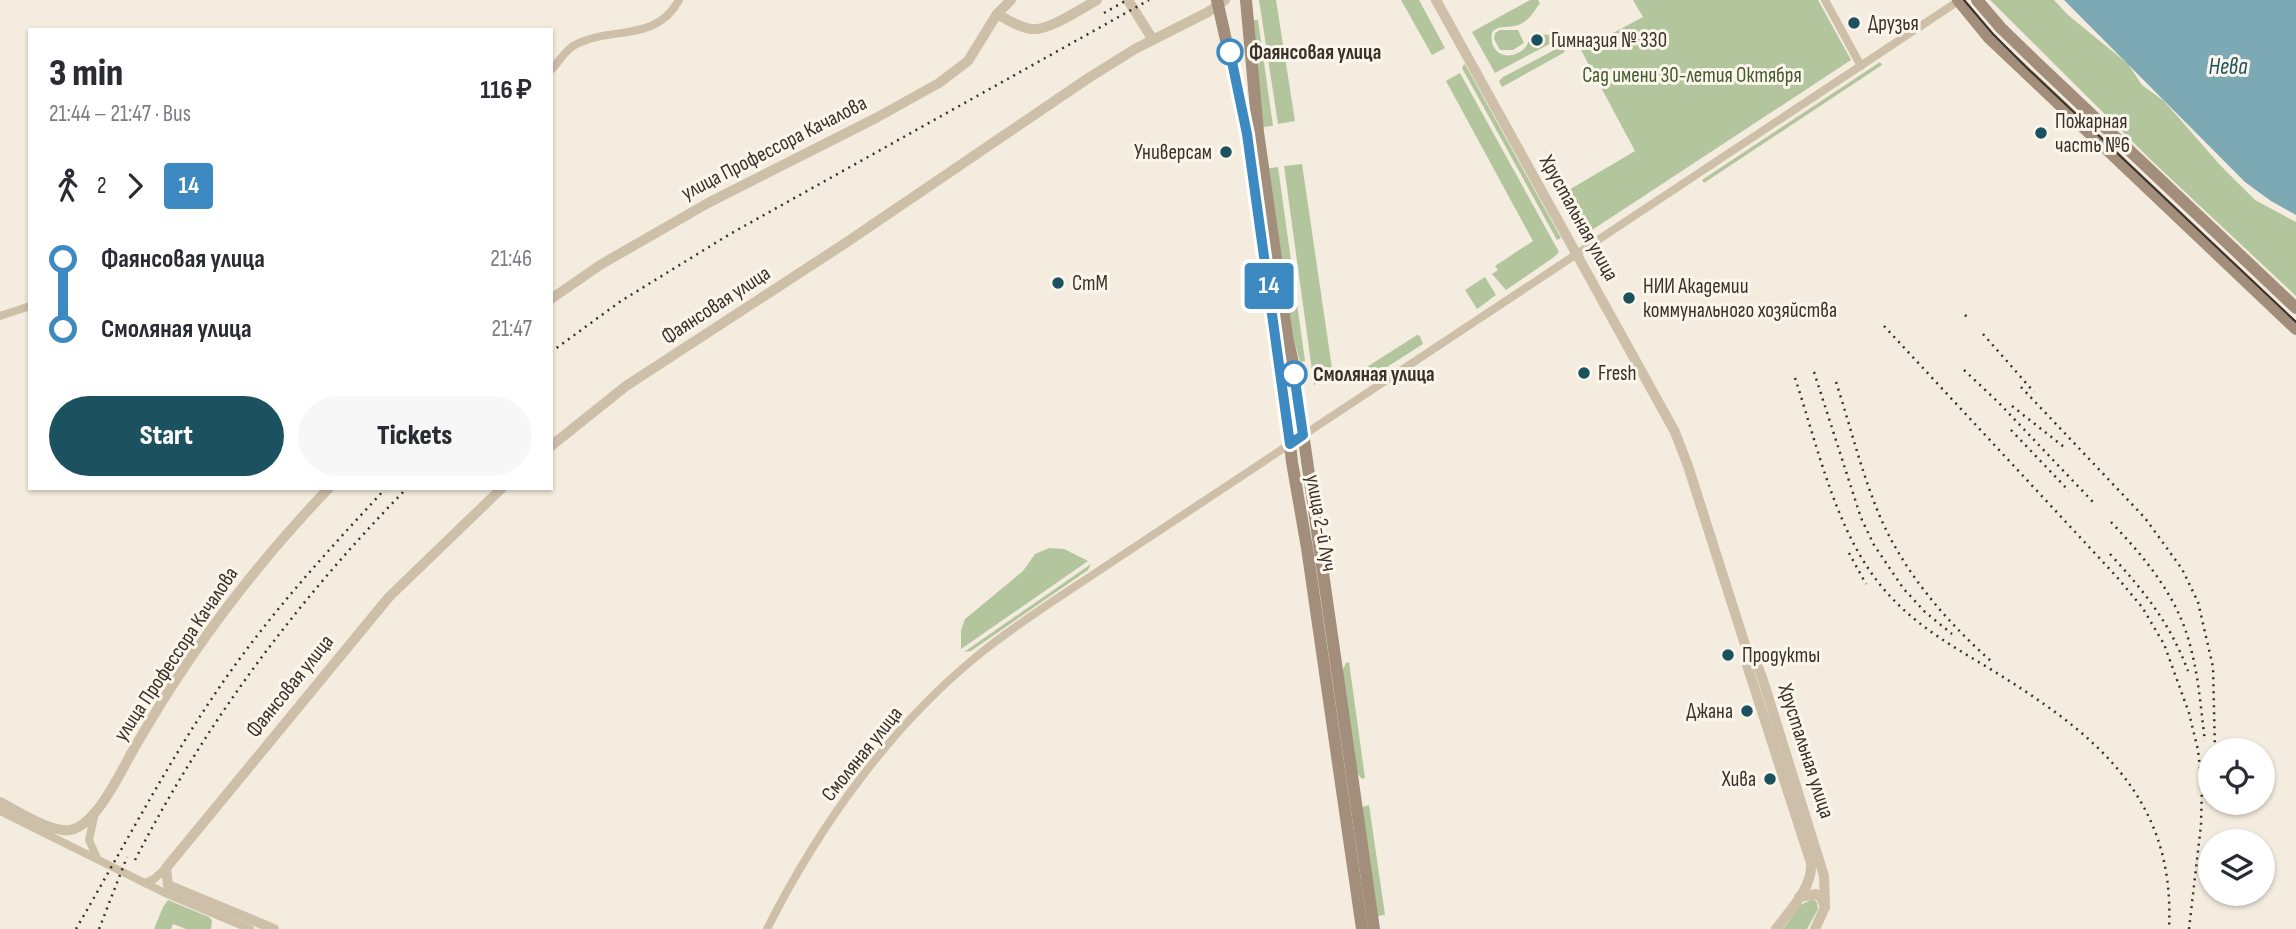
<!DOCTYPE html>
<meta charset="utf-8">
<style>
:root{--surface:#fff;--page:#f7f7f7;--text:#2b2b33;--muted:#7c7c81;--accent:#1c515f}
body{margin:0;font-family:"Sofia Sans Condensed",sans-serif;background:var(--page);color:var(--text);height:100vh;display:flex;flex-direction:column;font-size:26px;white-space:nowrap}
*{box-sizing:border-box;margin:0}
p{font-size:23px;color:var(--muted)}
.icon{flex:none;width:38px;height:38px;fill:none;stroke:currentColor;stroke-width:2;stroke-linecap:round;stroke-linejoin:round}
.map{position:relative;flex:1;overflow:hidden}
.details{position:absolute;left:28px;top:28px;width:525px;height:462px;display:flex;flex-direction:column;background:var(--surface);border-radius:0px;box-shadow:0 2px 5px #0004}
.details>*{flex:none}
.badge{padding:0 14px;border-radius:5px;font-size:24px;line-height:46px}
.fabs{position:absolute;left:2198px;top:738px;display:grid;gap:14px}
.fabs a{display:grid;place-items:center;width:77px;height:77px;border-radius:50%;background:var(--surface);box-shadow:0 2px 5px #0004;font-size:35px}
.map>.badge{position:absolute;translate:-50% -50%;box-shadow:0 0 0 4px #fff}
.legs{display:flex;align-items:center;gap:10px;height:77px;padding:0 21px;font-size:23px}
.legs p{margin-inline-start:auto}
.headline{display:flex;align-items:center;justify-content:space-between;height:119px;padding:0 21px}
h1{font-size:38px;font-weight:800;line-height:52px}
.button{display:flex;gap:14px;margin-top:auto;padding:14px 21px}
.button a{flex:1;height:80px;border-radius:42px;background:var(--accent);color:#fff;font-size:28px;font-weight:800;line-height:80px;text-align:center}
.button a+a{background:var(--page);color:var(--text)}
ul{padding:0 21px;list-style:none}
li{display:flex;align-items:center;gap:24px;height:70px;font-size:26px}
li i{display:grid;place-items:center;width:10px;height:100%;margin:0 9px;background:currentColor}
li i::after{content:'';width:18px;height:18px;margin:-9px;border:5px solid;border-radius:50%;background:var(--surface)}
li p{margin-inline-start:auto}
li:first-child i{background:linear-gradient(#0000 50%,currentColor 0)}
li:last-child i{background:linear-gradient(currentColor 50%,#0000 0)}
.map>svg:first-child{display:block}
.green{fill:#b2c59d}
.water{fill:#7ca9b3}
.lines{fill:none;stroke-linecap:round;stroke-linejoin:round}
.minor{stroke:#cebfa9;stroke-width:8}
.tertiary{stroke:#cebfa9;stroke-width:10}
.secondary{stroke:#a28e7a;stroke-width:12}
.tram{stroke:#3a312a;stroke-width:2}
.rail{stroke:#3a312a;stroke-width:2.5;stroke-dasharray:2 5;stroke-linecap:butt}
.line-1-casing{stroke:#fff;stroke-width:16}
.line-1{stroke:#3d8ac2;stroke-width:10}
.poi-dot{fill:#1c515f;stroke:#fbf6ec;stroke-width:2.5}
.stop-1-dot{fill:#fff;stroke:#3d8ac2;stroke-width:3.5}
.labels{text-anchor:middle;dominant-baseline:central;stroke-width:6;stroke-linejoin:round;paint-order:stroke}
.poi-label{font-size:21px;fill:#3a312a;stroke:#fbf6ec;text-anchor:start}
.stop-label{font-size:21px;font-weight:bold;fill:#3a312a;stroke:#fbf6ec;text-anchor:start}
.park-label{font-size:21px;fill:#435a2c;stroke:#fbf6ec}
.street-label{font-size:21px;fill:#3a312a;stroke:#fbf6ec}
.water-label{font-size:23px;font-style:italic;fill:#1c515f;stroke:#fbf6ec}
</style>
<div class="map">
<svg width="2296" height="929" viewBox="0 0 2296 929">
<rect width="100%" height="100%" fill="#f4eddf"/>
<g class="green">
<path d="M1259,0h17l19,121 -17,3z"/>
<path d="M1401,0h18l26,48 -13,7z"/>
<path d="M1530,0h8l2,3c-7,10 -13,21 -26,23 -10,2 -15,-1 -22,6 -4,22 17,31 33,16 4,-5 3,-10 10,-12 7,-3 16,-1 23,0l1,3 -64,34 -23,-41z"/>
<path d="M1633,0h185l33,60 -265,174 -24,-40 73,-43 -54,-101 62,-33z"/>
<path d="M1990,0h64l14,15 60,49 14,21 22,16 56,64 35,35 41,22v74l-145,-136z"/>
<path d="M1253,20h5l15,106 -10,1z"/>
<path d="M1500,30h18l6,13 -11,7h-13l-6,-11 1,-6z"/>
<path d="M1562,46l3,6 -63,35 -3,-6 4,-4z"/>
<path d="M1880,62l2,3 -178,118 -2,-3z"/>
<path d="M1464,64l2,2 95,172 -4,2 -95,-172z"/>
<path d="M1460,73l99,179 -5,5 -48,33 -14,-16 6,-4 -3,-4 38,-25 -87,-160z"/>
<path d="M1302,164l31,211 -19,10 -30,-219z"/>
<path d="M1278,167l27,194 -5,1 -8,-30 -23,-164z"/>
<path d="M1485,277l11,18 -19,14 -12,-19z"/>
<path d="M1417,335l3,1 3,8 -61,39 -6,-9z"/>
<path d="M1049,548l15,1 24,12 -127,88v-19l4,-11 58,-48 12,-17z"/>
<path d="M1091,564l-3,6 -117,81 -7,1z"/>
<path d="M1349,662l16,116 -3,1 -5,-6 -15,-102 4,-8z"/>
<path d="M1369,805l16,110 -7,1 -16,-109z"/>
<path d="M1813,899l4,3 1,7 -11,20h-24l17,-24z"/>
<path d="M168,900l41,17 3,3 -1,9h-25l-13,-5 -2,5h-17l9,-22z"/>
</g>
<path class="water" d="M2064,0h232v215l-25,-14 -26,-19z"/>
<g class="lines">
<g class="minor">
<path d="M1825,0l36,66"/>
<path d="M551,70c7,-7 13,-18 22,-24 36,-21 82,-2 106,-46"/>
<path d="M0,316l30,-10"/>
<path d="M0,811l165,82 85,36"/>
<path d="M95,813l-6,27 8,18"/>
<path d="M145,883l9,-4 12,-11"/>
<path d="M767,929c52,-103 124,-204 215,-277 40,-32 84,-59 127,-88l851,-564"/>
</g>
<g class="tertiary">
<path d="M1128,0l25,40"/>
<path d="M1436,0l239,432 13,34 61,191 -2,8 64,198c2,24 -21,47 -35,66"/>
<path d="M997,14c11,6 23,14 35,15 17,2 50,-21 65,-29"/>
<path d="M551,299l49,-34 108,-62 168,-85 63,-35 29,-22 29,-47 14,-14"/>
<path d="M551,446l75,-60 218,-142 246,-167 45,-28 73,-37 17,-12"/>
<path d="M1749,657l7,5 6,15 62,199 1,31 -10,22"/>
<path d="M0,802c18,9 55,34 74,27 27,-10 50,-65 65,-89 52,-90 118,-177 190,-252"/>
<path d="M1799,897l17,-3 5,3 4,10"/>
<path d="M274,929l-106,-44 -2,-17 223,-271 113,-109"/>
</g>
<g class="secondary">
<path d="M1217,0l30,134 41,292 4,36 15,86 55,381"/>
<path d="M1246,0l12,132 29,204 6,27 81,566"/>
<path d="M1958,0l31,38 35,33 272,258"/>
<path d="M1977,0l24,28 34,33 261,247"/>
</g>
<path class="tram" d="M1964,0l29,34 34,34 269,254"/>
<g class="rail">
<path d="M1104,13l23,-13"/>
<path d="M1965,315l2,2"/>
<path d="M1884,326l232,250 26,31 22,37 25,69 9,37 4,37 -1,38 -12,104"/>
<path d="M1983,334l51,58"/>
<path d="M551,352l70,-51 109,-67 419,-234"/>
<path d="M1964,370l34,32 95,100"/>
<path d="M1814,372l47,146 13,27 29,43 22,24 27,22"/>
<path d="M1795,378c24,72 42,161 94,217 28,31 63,51 98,72 104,64 189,127 182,262"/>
<path d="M1836,382c15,46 26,93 45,137 25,56 66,103 111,143"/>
<path d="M2021,387l124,131 37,51 16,33 15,65 2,84"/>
<path d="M2012,406l52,41"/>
<path d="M2011,430l58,61"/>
<path d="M2111,522c35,37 68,76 80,127 8,30 10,62 14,92"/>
<path d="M1849,553l17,31"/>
<path d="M2110,554c34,37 60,69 78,117"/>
<path d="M135,860c72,-140 162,-259 272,-372"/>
<path d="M76,929c53,-91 102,-187 165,-272 44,-60 94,-114 145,-169"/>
<path d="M99,929l28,-72"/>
</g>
</g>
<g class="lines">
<defs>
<path id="line-1" d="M1230,52l17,82 43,310 13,-9 -9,-61"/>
</defs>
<use href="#line-1" class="line-1-casing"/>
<use href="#line-1" class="line-1"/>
</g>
<g class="poi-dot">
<circle cx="1854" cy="23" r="7"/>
<circle cx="1537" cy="40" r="7"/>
<circle cx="2041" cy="133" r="7"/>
<circle cx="1226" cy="152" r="7"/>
<circle cx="1058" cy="283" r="7"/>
<circle cx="1629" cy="298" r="7"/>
<circle cx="1584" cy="373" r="7"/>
<circle cx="1728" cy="655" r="7"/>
<circle cx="1747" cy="711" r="7"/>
<circle cx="1770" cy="779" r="7"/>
</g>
<g class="stop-1-dot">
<circle cx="1230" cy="52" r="12"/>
<circle cx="1294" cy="374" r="12"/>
</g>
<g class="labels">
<g class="poi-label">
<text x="1868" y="23">Друзья</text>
<text x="1551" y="40">Гимназия № 330</text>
<text x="2055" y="121">Пожарная<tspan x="2055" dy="24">часть №6</tspan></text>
<text x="1212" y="152" text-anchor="end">Универсам</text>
<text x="1072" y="283">СтМ</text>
<text x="1643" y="286">НИИ Академии<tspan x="1643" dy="24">коммунального хозяйства</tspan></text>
<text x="1598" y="373">Fresh</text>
<text x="1742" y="655">Продукты</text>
<text x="1733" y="711" text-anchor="end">Джана</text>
<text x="1756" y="779" text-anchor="end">Хива</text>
</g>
<g class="stop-label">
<text x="1249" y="52">Фаянсовая улица</text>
<text x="1313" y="374">Смоляная улица</text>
</g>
<g class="park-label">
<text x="1692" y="75">Сад имени 30-летия Октября</text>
</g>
<g class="street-label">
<text transform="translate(774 148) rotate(-27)">улица Профессора Качалова</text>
<text transform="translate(1579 218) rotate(61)">Хрустальная улица</text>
<text transform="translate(716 305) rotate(-33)">Фаянсовая улица</text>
<text transform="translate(1321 523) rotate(80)">улица 2-й Луч</text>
<text transform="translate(176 654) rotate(-56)">улица Профессора Качалова</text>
<text transform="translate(290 686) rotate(-51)">Фаянсовая улица</text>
<text transform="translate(1806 751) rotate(72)">Хрустальная улица</text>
<text transform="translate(862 754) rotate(-51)">Смоляная улица</text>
</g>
<g class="water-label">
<text x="2228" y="67">Нева</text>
</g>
</g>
</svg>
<div class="fabs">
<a><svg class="icon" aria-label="locate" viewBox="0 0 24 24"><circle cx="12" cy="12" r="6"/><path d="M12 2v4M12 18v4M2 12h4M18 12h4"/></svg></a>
<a><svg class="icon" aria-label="layers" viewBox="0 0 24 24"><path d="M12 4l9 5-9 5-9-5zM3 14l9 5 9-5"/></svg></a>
</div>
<b class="badge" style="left:1269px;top:286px;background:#3d8ac2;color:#fff">14</b>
<section class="details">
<div class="headline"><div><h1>3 min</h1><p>21:44 – 21:47 · Bus</p></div><b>116 ₽</b></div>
<div class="legs"><svg class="icon" aria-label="walk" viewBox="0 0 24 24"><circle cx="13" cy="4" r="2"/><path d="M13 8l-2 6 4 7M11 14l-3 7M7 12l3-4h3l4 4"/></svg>2<svg class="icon" aria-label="forward" viewBox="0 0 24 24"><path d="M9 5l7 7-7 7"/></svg><b class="badge" style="background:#3d8ac2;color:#fff">14</b></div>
<ul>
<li><i style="color:#3d8ac2"></i><b>Фаянсовая улица</b><p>21:46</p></li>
<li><i style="color:#3d8ac2"></i><b>Смоляная улица</b><p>21:47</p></li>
</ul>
<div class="button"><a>Start</a><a>Tickets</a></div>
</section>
</div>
